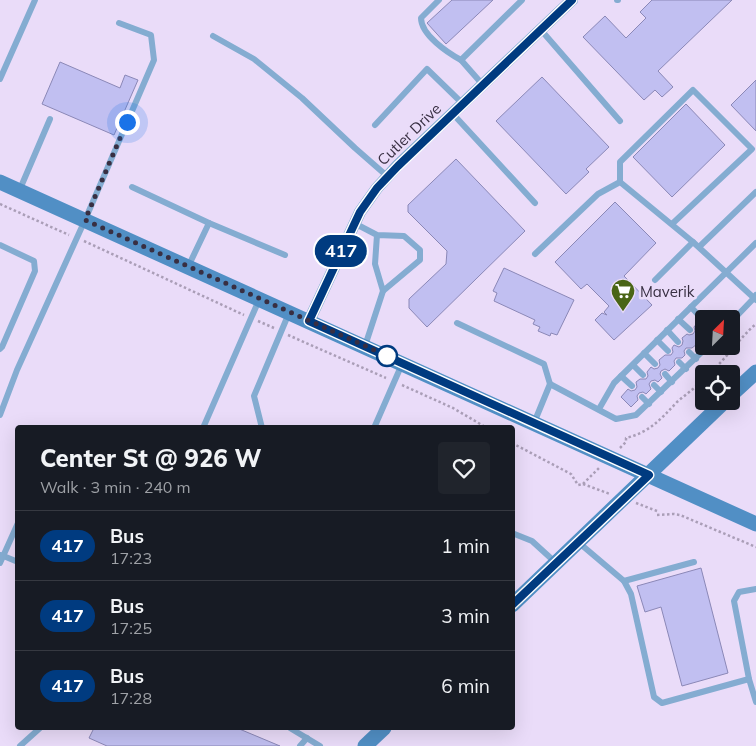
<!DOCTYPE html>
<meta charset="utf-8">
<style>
:root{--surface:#171b24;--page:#20242c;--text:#f1f3f6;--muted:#9ea1a6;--line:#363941}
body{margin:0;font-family:Mulish,sans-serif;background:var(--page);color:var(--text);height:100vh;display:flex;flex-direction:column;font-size:19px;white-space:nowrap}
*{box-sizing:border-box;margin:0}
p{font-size:16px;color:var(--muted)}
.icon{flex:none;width:28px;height:28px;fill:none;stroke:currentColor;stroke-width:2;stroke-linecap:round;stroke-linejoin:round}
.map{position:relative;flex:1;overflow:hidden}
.sheet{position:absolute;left:15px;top:425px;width:500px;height:305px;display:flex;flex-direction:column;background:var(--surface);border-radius:5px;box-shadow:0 5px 20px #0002}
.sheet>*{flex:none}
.badge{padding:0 10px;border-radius:16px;font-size:18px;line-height:32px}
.needle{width:32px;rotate:24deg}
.fabs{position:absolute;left:695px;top:310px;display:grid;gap:10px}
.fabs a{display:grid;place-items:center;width:45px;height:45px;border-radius:5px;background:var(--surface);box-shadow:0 5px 20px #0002;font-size:25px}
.you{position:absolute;width:25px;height:25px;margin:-12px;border:4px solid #fff;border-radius:50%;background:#1a73e8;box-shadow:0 0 0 8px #1a73e833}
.map>.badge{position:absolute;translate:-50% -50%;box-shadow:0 0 0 2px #fff}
.round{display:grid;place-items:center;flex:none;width:52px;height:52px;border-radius:5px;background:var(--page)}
.overview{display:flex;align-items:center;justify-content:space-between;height:85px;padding:0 25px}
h1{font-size:24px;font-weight:800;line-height:38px}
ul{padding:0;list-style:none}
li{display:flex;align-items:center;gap:15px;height:70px;padding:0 25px;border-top:1px solid var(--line)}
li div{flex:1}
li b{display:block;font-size:19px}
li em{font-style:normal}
li .badge{min-width:55px;font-weight:700;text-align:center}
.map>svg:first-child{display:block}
.building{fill:#c1bff1;stroke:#8b88b7}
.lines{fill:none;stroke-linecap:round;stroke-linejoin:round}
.path{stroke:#aa9eb7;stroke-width:2.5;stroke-dasharray:2.5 2.5;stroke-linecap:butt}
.lane{stroke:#84acd1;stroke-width:6}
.street{stroke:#84acd1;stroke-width:12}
.secondary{stroke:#518fc5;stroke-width:15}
.line-casing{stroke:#fff;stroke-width:11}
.line{stroke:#003b80;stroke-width:8}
.walk{stroke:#382f42;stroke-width:5;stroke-dasharray:0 9}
.stop-dot{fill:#fff;stroke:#003b80;stroke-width:2.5}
.labels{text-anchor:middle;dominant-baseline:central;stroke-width:5;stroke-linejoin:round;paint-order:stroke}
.street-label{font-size:15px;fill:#382f42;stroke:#eadcf9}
.poi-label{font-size:15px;fill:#382f42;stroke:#eadcf9;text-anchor:start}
</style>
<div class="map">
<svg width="756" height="746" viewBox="0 0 756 746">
<rect width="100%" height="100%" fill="#eadcf9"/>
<g class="building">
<path d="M452,0h41l-47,44 -19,-21z"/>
<path d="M652,0h80l-74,71 15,16 -11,10 -7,-7 -11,10 -61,-63 22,-21 21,22 20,-20 -6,-6z"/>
<path d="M60,62l60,26 5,-13 13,5 -24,55 -72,-31z"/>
<path d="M542,77l67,70 -23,22 3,3 -23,22 -70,-73z"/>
<path d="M756,80v51l-25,-26z"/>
<path d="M686,104l39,41 -53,52 -39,-40z"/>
<path d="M456,159l69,72 -98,96 -18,-19v-9l37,-35 1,-13 -39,-39v-7z"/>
<path d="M615,202l41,41 -32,33 28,29 -38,35 -19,-20 7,-7 5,2 -3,-3 5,-6 -22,-22 -6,5 -26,-27z"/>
<path d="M504,268l70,32 -17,35 -6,-2 -1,3 -12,-5 2,-4 -7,-3 2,-4 -41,-19 3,-8 -4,-2z"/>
<path d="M698,322l6,2v13l-7,1v6l-5,4h-6l-2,3 1,4 -3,3h-6l-2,3 1,4 -6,6 -4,-2 -4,2 -1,3 2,4 -4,4 -3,-2 -4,1 -2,3 2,5 -5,5 -3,-2 -4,1 -2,3 1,4 -7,7 -10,-10 7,-8 3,2 4,-1 2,-3 -1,-5 4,-3h6l2,-3 -1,-4 4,-5 3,2 4,-1 2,-3 -1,-5 6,-5h6l2,-3 -1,-4 2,-3 5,2 3,-2 1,-4 -1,-3 5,-4 2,1 4,-1 2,-3 -1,-4z"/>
<path d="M701,568l27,105 -46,13 -21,-79 -16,5 -8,-26z"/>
<path d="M94,728h143l43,18h-173l-18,-8z"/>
</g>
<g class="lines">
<g class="path">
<path d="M0,204l69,31"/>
<path d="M84,241l160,74"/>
<path d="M258,321l16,7"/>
<path d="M288,335l98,43"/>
<path d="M708,374c19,-15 30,-35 48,-50"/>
<path d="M402,385l51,23 34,20"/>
<path d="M512,443l59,31 7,11 5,-1"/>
<path d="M620,448l6,-6v-4c24,-6 35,-19 51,-36 9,-8 19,-14 27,-24"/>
<path d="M583,484l17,-17"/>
<path d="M583,484l27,10"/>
<path d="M636,503l21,8"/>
<path d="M657,515l17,-1 6,1 76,32"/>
</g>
<g class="lane">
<path d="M439,0l-18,18c0,17 27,35 40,42"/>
<path d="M617,0h1"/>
<path d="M541,30l79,91"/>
<path d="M213,36l41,23 48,39 53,50 32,28"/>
<path d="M0,79l35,-79"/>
<path d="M483,85l-22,-25 61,-60"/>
<path d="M453,114l82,89"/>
<path d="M375,125l52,-56 36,35"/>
<path d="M620,182v-20l73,-72 59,59 -80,75"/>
<path d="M132,187l77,36 -21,44"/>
<path d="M20,189l30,-70"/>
<path d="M209,223l76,32"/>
<path d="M354,223l23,12 27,1 16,14v10l-37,31 -8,-27 2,-29"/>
<path d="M0,245l34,16 1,10 -33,76 -2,2"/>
<path d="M699,247l57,-55"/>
<path d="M535,254l63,-60 22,-12 73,60 61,56 2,-3"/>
<path d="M655,280l38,-38"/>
<path d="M691,307l11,12"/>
<path d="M678,319l12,11"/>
<path d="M731,322l23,-24 2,2"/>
<path d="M457,323l87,41 6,20"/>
<path d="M667,330l11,12"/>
<path d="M657,340l11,11"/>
<path d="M701,341l3,2"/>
<path d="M365,346l18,-55"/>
<path d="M689,352l7,7"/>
<path d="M644,353l11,11"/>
<path d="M679,362l7,7"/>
<path d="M633,365l10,10"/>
<path d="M665,374l7,8"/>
<path d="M621,376l11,10"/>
<path d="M654,385l7,7"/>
<path d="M642,397l7,7"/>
<path d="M599,409l15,-26 142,-140"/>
<path d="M0,415l17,-45 68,-150 69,-160 -3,-25 -32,-12"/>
<path d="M534,423l16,-39 66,35 20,-4 72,-69"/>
<path d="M203,428l56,-128"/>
<path d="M262,428l-8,-32 35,-83"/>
<path d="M374,428l28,-64"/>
<path d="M512,533l20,8 23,21"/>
<path d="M578,542l46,39 70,-19"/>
<path d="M1,555l17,7"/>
<path d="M0,563l18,-40"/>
<path d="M624,581l7,13 23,103 8,6 87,-24"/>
<path d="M756,589l-17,3 -5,9 15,78 7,23"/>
<path d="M290,728l30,18"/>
<path d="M20,746l20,-18"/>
<path d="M300,746l7,-8"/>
</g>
<path class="street" d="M309,321l51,-109 17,-24 21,-23 174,-165"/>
<g class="secondary">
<path d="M0,182l756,342"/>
<path d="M731,395l25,-23"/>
<path d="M512,605l213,-204"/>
<path d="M365,746l19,-18"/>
</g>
</g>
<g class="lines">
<defs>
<path id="line" d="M512,605l137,-130 -340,-154 51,-109 17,-24 21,-22 174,-166"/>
</defs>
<use href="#line" class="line-casing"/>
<use href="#line" class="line"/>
<path class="walk" d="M127,122l-42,98 305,137 -3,-1"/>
</g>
<defs>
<symbol id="supermarket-pin" viewBox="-11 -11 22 30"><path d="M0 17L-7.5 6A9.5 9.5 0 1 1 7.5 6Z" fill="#4a6516" stroke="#eadcf9"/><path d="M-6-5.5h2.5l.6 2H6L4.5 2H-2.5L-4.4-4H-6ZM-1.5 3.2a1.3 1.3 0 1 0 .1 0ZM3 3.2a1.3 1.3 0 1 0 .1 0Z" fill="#fff"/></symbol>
</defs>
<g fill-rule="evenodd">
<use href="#supermarket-pin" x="609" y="277" width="28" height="38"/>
</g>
<circle class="stop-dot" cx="387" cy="356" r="10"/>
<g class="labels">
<g class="street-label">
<text transform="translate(409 134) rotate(-44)">Cutler Drive</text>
</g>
<g class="poi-label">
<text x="640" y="291">Maverik</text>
</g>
</g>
</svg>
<div class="fabs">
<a><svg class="needle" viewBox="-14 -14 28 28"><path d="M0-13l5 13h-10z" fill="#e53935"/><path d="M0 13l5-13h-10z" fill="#9ea1a6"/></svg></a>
<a><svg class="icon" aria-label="locate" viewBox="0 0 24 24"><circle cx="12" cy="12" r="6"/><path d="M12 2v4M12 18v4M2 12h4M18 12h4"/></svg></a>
</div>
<div class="you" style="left:127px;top:122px"></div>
<b class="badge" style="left:341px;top:251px;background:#003b80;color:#fff">417</b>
<section class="sheet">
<div class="overview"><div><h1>Center St @ 926 W</h1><p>Walk · 3 min · 240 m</p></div><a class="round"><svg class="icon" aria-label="heart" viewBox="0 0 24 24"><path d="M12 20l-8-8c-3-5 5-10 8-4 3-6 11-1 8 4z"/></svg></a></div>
<ul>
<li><span class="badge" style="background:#003b80;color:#fff">417</span><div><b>Bus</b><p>17:23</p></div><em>1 min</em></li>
<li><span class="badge" style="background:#003b80;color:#fff">417</span><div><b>Bus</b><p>17:25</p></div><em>3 min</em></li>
<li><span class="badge" style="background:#003b80;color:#fff">417</span><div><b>Bus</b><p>17:28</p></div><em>6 min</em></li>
</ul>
</section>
</div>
